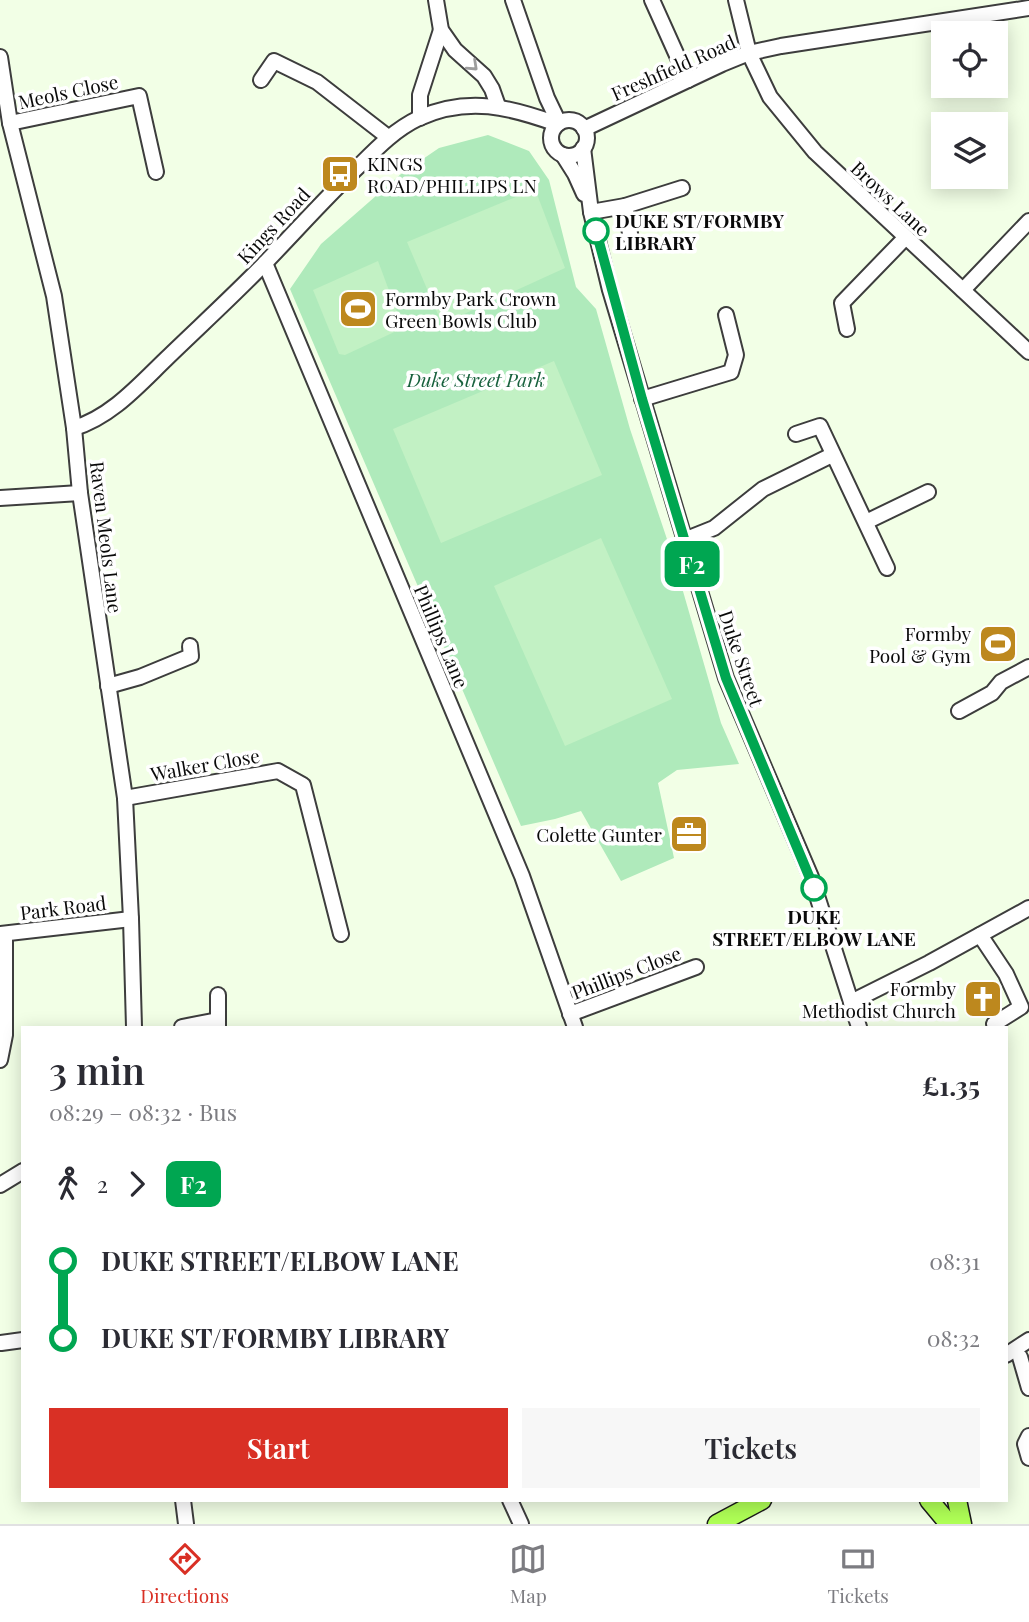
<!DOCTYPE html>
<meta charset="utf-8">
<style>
:root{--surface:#fff;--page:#f7f7f7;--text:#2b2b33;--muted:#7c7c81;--line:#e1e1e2;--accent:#d93025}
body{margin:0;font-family:"Playfair Display",serif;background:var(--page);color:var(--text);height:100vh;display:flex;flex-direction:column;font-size:26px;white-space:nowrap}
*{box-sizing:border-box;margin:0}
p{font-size:23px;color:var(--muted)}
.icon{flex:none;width:38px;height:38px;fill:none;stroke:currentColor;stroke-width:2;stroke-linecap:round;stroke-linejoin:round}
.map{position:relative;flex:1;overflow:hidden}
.details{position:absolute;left:21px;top:1026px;width:987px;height:476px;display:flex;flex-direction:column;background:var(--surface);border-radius:0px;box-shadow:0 4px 18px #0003}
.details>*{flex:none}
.badge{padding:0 14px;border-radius:10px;font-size:24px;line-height:46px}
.controls{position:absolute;left:931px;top:21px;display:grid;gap:14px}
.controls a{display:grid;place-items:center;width:77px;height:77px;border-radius:0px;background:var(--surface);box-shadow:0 4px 18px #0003;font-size:35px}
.map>.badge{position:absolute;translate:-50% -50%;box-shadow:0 0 0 4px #fff}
.legs{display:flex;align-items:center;gap:10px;height:77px;padding:0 28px;font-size:23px}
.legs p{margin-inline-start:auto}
.summary{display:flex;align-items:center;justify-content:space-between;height:119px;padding:0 28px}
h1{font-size:38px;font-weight:600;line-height:52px}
.button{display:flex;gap:14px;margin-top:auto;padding:14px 28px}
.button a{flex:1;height:80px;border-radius:0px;background:var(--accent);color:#fff;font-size:28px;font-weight:600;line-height:80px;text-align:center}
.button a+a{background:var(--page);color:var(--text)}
ul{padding:0 28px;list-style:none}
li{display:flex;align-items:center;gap:24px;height:77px;font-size:26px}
li i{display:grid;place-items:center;width:10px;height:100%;margin:0 9px;background:currentColor}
li i::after{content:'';width:18px;height:18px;margin:-9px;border:5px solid;border-radius:50%;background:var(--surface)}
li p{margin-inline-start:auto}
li:first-child i{background:linear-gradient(#0000 50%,currentColor 0)}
li:last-child i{background:linear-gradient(currentColor 50%,#0000 0)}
.dock{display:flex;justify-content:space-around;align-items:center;height:98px;border-top:2px solid var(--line);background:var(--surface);font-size:19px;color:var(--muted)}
.dock a{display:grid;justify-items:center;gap:4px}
.dock .active{color:var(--accent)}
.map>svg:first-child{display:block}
.green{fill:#afeabb}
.pitch{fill:#c2f1c4}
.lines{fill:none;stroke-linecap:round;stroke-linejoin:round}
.minor-casing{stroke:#3d3d3d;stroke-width:18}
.major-casing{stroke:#1b1b1b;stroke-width:21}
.minor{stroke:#fff;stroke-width:14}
.major{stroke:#afff56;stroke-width:18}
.oneway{stroke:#9d9d9d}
.line-1-casing{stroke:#fff;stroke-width:16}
.line-1{stroke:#00a651;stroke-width:10}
.stop-1-dot{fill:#fff;stroke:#00a651;stroke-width:3.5}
.labels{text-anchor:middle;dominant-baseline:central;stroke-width:7;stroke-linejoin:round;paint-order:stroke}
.street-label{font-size:19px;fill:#0a0a0a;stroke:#fff}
.poi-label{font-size:19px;fill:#0a0a0a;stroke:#fff;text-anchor:end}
.stop-label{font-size:19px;font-weight:bold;fill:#0a0a0a;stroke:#fff;text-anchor:start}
.park-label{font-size:19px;font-style:italic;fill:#19623e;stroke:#fff}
</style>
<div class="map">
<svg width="1029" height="1524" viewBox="0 0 1029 1524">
<rect width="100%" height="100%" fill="#f2ffe6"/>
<path class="green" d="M488,135l41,16 20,29 27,107 20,22 34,120 44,131 47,163 18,41 -62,6 -19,13 16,75 -53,23 -40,-70 -26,8 -34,7 -231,-537 31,-45 80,-70 38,-26z"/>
<g class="pitch">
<path d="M535,189l30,79 -123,56 -35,-82z"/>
<path d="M378,261l25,67 -58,27 -6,-1 -26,-64z"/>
<path d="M554,361l48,114 -161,68 -48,-114z"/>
<path d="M601,538l71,161 -107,47 -71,-160z"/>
</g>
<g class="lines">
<defs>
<g id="minor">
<path d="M436,0l5,30 14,20 29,26 8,13 6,17"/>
<path d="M513,0l34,98 12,25"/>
<path d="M652,0l36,80"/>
<path d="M736,0l13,53 21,44 45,55 214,200"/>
<path d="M0,57l10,66 44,173 20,132 6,65 45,305 6,121 3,108"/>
<path d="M261,80l13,-19 43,21 71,55"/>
<path d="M420,118v-23l21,-65"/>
<circle cx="569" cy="138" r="18"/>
<path d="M10,123l129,-27 17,76"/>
<path d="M584,129l138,-65 27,-11 32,-7 248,-38"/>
<path d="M583,148l8,64 19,78 116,388 85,199 48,150"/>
<path d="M563,155l12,19 9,20"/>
<path d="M625,206l6,33"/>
<path d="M591,212l34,-6 57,-18"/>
<path d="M265,263l257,613 53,151"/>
<path d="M963,290l66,-69"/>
<path d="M847,329l-5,-26 63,-65"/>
<path d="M642,399l89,-27 5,-17 -10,-40"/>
<path d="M74,428c37,-11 65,-43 92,-69 33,-32 67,-63 99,-96 32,-33 62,-67 96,-99 18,-18 35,-35 58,-46 49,-22 91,-11 138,6"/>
<path d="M796,434l24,-8 67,142"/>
<path d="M0,498l80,-5"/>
<path d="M866,522l62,-30"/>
<path d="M684,540l30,-12 49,-39 69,-34"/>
<path d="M108,686l32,-9 51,-21 -1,-10"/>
<path d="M959,711l33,-18 9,-11 28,-15"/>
<path d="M125,798l153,-27 25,14 38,149"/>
<path d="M0,934l131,-15"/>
<path d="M980,935l26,39 15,33 -27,17"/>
<path d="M218,995v32"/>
<path d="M851,1002l78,-39 100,-55"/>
<path d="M570,1014l126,-47"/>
<path d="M182,1027l36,-7"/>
<path d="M0,1060l5,-25v-101"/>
<path d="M0,1185l23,-14"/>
<path d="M1,1343l22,-3"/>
<path d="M1006,1355l23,-15"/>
<path d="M1020,1357l9,31"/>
<path d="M1029,1436l-4,8 4,14"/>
<path d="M183,1500l3,24"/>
<path d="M510,1500l11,24"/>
</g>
<g id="major">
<path d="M929,1500l20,24"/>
<path d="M957,1500l5,24"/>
<path d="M717,1524l45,-24"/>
</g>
</defs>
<use href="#minor" class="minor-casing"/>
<use href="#major" class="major-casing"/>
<use href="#minor" class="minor"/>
<use href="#major" class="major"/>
</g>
<defs><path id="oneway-chevron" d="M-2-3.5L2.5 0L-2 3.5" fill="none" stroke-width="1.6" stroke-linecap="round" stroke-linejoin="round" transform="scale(1.75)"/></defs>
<use class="oneway" href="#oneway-chevron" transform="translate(473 66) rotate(43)"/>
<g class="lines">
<defs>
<path id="line-1" d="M596,231l46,168 84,279 88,210"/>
</defs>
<use href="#line-1" class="line-1-casing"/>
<use href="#line-1" class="line-1"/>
</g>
<defs>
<symbol id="bus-square" viewBox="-11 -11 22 22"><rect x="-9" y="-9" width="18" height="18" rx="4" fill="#bd881e" stroke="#fff"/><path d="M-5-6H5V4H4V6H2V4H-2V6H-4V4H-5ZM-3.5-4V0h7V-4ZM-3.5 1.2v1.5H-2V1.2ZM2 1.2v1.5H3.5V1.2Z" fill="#fff"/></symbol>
<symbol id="stadium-square" viewBox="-11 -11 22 22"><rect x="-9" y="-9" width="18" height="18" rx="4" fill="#bd881e" stroke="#fff"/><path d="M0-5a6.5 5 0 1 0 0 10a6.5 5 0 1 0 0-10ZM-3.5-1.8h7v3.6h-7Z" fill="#fff"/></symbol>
<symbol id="office-square" viewBox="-11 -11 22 22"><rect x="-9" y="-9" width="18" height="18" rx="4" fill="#bd881e" stroke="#fff"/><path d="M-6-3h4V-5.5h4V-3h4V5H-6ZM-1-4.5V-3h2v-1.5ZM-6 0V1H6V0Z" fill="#fff"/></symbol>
<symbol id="church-square" viewBox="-11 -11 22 22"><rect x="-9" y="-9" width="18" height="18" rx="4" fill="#bd881e" stroke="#fff"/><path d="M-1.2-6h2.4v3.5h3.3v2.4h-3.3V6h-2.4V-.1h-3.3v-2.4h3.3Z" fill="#fff"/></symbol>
</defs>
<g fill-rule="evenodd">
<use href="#bus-square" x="318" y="152" width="44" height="44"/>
<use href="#stadium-square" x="336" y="287" width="44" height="44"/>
<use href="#stadium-square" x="976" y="622" width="44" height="44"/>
<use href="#office-square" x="667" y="812" width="44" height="44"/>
<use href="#church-square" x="961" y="977" width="44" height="44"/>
</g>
<g class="stop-1-dot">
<circle cx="596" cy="231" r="12"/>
<circle cx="814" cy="888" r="12"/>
</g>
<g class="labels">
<g class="street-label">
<text transform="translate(673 67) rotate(-24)">Freshfield Road</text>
<text transform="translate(68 91) rotate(-12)">Meols Close</text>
<text transform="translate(891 198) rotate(43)">Brows Lane</text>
<text transform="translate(273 225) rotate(-47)">Kings Road</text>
<text transform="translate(107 537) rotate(83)">Raven Meols Lane</text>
<text transform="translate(442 636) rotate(67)">Phillips Lane</text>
<text transform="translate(742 658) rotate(71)">Duke Street</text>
<text transform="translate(205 764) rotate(-10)">Walker Close</text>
<text transform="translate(63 907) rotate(-7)">Park Road</text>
<text transform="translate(626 972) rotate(-21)">Phillips Close</text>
</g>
<g class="poi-label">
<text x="367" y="163" text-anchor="start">KINGS<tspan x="367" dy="22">ROAD/PHILLIPS LN</tspan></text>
<text x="385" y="298" text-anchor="start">Formby Park Crown<tspan x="385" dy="22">Green Bowls Club</tspan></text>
<text x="971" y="633">Formby<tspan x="971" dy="22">Pool &amp; Gym</tspan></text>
<text x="662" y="834">Colette Gunter</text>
<text x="956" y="988">Formby<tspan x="956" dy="22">Methodist Church</tspan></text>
</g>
<g class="stop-label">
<text x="615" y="220">DUKE ST/FORMBY<tspan x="615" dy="22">LIBRARY</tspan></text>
<text x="814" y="916" text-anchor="middle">DUKE<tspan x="814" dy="22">STREET/ELBOW LANE</tspan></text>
</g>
<g class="park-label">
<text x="476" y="379">Duke Street Park</text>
</g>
</g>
</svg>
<div class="controls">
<a><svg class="icon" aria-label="locate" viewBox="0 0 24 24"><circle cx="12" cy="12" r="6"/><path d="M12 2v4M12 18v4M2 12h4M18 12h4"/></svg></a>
<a><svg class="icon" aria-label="layers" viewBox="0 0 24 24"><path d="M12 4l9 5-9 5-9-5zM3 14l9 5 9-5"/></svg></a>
</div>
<b class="badge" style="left:692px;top:564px;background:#00a651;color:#fff">F2</b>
<section class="details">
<div class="summary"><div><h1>3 min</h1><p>08:29 – 08:32 · Bus</p></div><b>£1.35</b></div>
<div class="legs"><svg class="icon" aria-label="walk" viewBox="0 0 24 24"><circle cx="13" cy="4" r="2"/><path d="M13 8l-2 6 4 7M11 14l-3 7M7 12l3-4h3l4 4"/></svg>2<svg class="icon" aria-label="forward" viewBox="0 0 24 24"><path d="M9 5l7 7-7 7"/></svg><b class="badge" style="background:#00a651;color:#fff">F2</b></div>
<ul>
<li><i style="color:#00a651"></i><b>DUKE STREET/ELBOW LANE</b><p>08:31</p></li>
<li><i style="color:#00a651"></i><b>DUKE ST/FORMBY LIBRARY</b><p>08:32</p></li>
</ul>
<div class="button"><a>Start</a><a>Tickets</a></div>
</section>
</div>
<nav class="dock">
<a class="active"><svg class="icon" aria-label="directions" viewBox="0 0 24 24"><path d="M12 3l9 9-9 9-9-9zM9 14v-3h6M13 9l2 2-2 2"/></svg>Directions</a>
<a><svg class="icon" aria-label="map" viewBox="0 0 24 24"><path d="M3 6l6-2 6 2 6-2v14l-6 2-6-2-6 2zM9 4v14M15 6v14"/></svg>Map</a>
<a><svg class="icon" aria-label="tickets" viewBox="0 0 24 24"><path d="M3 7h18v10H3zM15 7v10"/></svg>Tickets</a>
</nav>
